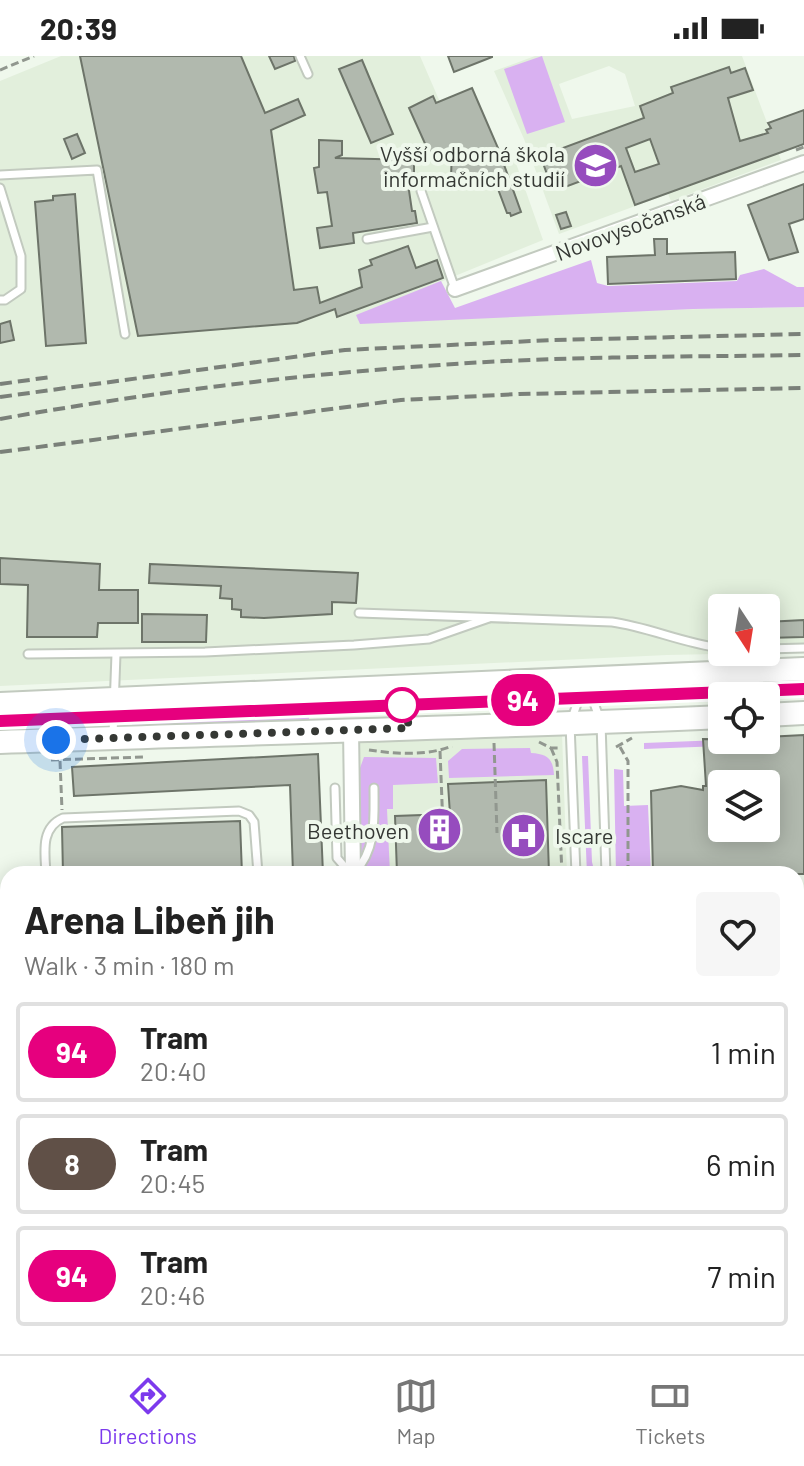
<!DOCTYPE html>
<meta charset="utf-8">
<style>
:root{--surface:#fff;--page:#f6f6f6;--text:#222;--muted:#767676;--line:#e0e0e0;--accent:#7c3aed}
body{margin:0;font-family:Barlow,sans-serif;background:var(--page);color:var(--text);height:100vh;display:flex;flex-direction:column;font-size:30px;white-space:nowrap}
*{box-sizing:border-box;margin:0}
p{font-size:26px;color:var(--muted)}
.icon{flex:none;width:44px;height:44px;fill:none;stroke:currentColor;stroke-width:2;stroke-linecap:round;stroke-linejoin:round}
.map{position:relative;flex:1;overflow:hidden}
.details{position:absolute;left:0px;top:810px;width:804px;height:488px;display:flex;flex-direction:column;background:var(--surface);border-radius:24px 24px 0 0;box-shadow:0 4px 20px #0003}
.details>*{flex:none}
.badge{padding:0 16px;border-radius:26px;font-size:28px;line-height:52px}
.needle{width:52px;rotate:168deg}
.controls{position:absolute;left:708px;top:538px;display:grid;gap:16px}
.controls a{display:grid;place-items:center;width:72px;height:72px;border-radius:8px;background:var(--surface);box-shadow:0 4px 20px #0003;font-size:40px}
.you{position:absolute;width:40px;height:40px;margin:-20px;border:6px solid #fff;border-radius:50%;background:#1a73e8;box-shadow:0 0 0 12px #1a73e833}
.map>.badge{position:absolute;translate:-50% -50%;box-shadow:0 0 0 4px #fff}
.round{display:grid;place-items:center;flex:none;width:84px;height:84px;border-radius:8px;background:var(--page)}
.head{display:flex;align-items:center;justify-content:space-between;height:136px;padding:0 24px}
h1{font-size:38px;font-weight:700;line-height:60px}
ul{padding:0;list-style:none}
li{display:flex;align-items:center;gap:24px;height:100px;margin:0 16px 12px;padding:0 8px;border:4px solid var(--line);border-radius:8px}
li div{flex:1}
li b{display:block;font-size:30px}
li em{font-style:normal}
li .badge{min-width:88px;font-weight:700;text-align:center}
.status{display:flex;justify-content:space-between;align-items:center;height:56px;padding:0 40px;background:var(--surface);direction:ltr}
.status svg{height:22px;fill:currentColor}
.dock{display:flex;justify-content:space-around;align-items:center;height:112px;border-top:2px solid var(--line);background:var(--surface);font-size:22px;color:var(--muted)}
.dock a{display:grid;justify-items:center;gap:4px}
.dock .current{color:var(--accent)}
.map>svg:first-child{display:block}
.built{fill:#e2efdc;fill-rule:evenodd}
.green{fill:#d9b1f1}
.building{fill:#b1b9ae;stroke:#6d7469;stroke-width:2;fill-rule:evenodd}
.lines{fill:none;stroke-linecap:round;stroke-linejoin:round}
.lane-casing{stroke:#c2cabf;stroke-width:11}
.street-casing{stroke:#c2cabf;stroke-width:18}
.primary-casing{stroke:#c2cabf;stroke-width:26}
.path{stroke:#91978f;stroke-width:3;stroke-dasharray:8 4;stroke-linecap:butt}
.lane{stroke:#fff;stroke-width:7}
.street{stroke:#fff;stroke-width:14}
.primary{stroke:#fff;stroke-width:22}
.tram{stroke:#7a8079;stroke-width:2}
.rail{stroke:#7a8079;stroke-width:4;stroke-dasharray:12 6;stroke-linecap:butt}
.line-casing{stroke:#fff;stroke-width:18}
.line{stroke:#e6007e;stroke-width:12}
.walk{stroke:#353834;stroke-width:8;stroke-dasharray:0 14.4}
.stop-dot{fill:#fff;stroke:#e6007e;stroke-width:4}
.labels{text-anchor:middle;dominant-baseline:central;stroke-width:8;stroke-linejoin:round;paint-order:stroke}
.poi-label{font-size:22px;fill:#353834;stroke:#eff8ec;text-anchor:end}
.street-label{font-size:22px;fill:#353834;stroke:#eff8ec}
</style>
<div class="status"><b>20:39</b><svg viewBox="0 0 49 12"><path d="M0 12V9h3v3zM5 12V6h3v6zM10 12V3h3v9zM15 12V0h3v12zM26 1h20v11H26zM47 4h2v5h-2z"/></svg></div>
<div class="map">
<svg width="804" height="1298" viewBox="0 0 804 1298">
<rect width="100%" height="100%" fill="#eff8ec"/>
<g class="built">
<path d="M61,0h359l46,106 45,-13 32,91 -186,76 447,-9v345l-137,3 -667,31v-605zM722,552h44v44h-44z"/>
<path d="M535,0h207l39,104 -110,41 -3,-7 -109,40 -35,-95 -30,-68zM609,10l16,8 10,32 -63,13 -13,-35z"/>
<path d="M562,677l5,141h-207l-3,-132z"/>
<path d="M0,879h8v411h327l1,8h-336z"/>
<path d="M397,1290h150l45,2v6h-195z"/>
</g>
<g class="green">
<path d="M542,0l23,66 -38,12 -23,-65z"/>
<path d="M591,204l6,23 11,3 129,-5 3,-6 24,-6 33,18h7v20l-111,2 -333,15 -4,-9 85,-34 14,27z"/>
<path d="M308,643l1,20 -177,7v-20z"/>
<path d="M94,652l1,20 -95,3v-19z"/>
<path d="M721,684v6l-77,3v-6z"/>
<path d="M530,692l1,5c16,1 22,5 23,22l-105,3 -1,-17 14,-12z"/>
<path d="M582,700h6l4,106 3,12h-8z"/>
<path d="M364,701l72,1 2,25 -45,2v24h-6l3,65h-23l-6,-21 -1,-85z"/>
<path d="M614,713l9,1 1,36 24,-1 3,69h-35z"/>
<path d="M0,879h8v66l-8,-4z"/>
</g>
<g class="building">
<path d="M80,0h161l24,57 33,-14 7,16 -34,15 23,160 23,-3 3,16 42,-16 -3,-17 13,-5 -2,-5 38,-14 8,22 21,-8 6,18 -106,39 -2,-8 -38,14 -159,13z"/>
<path d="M269,0h25l1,5 -20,8z"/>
<path d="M448,0h44v1l-38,15z"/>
<path d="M362,4l31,74 -22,9 -32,-74z"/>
<path d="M729,11l2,6 14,-5 8,22 -25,8 12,43 28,-8 -2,-3 5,-2 -3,-5 36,-13v34l-169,61 -14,-39 -56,21 -5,-14 -12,4 -5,-14 12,-5 -3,-6 92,-34 -4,-12 33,-13 -2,-6zM650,83l9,25 -24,8 -9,-24z"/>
<path d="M472,32l26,60 23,64 -10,4 -1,-3h-3l-12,-32 -44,-3 1,-30 -21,9 -22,-49 24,-12 3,7z"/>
<path d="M77,78l8,19 -13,6 -8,-20z"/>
<path d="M319,84l23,1v14l-7,3 79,2v17h-7l5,34h3l2,12 -64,10 1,10 -34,5 -3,-20 15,-2 -5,-34 -9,1 -4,-25 5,-1z"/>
<path d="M804,128v35l-15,5 9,28 -29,8 -21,-55z"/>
<path d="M75,138l11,149 -40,3 -11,-144 18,-2v-4z"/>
<path d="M566,156l5,14 -10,3 -5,-14z"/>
<path d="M654,183h13v15l68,-2 1,27 -128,5 -1,-27 48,-2z"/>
<path d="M10,265l4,19 -14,3v-19z"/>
<path d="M0,502l100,6 -1,26h39v33h-40l-1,14h-70l1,-52 -28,-1z"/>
<path d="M150,508l208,9 -2,30 -24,-1v12l-68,4 -23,-1v-7l-9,-1v-10l-12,-1 1,-12 -72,-3z"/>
<path d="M142,558l65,1 -1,27h-64z"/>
<path d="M804,564v17l-38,1v-16z"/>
<path d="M804,679v139h-151l-2,-83 30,-5 22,4v-4h3l-3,-47 63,1v-3zM722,728h44v44h-44z"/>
<path d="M318,698l5,120h-30l-3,-89 -216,11 -2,-29z"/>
<path d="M546,724l3,94h-152l-2,-58 55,-2 -2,-30z"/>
<path d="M240,765l2,53h-179l-1,-47z"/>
</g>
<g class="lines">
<defs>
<g id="lane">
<path d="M300,0l8,18"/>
<path d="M0,119l97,-5 28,164"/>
<path d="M0,132l21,68v33l-16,11h-5"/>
<path d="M421,135l34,98"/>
<path d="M367,183l66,-12"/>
<path d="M359,557l253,9c37,5 72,22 110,26"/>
<path d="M766,593l38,-1"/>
<path d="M28,598l177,-2 149,-7 75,-6 60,-21"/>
<path d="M740,614l1,-18"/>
<path d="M587,627l14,40 5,151"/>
<path d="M113,679l3,-81"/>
<path d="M335,732l2,70 13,15"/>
<path d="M355,816c22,-23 19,-55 19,-84"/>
<path d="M46,818c-1,-21 -6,-46 17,-56l176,-7 10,4 5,7 4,52"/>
<path d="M576,818l-6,-150 14,-40"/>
<path d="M0,949l8,2"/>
</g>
<g id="street">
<path d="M455,233l349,-126"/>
<path d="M351,673l2,145"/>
<path d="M373,1290v8"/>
</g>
<g id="primary">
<path d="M0,648l804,-35"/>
<path d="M766,659l38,-2"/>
<path d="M0,686c241,-9 481,-14 722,-25"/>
</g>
</defs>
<use href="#lane" class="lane-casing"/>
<use href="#street" class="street-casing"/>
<use href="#primary" class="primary-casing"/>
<g class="path">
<path d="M0,14l34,-14"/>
<path d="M796,94l8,-3"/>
<path d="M539,686l12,6h7"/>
<path d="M494,687l3,90"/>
<path d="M616,691l16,-9"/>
<path d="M620,691l8,14v113"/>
<path d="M551,692l6,14 5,112"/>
<path d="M369,694c26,4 59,6 83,-4"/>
<path d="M440,695l3,76"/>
<path d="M51,704l92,-3"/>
<path d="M60,705l2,49"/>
<path d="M498,814v4"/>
</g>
<use href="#lane" class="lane"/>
<use href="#street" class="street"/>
<use href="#primary" class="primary"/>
<path class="tram" d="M0,665l804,-32"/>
<g class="rail">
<path d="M0,328l51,-7"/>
<path d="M0,341l345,-47 209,-10 250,-6"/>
<path d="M0,363c145,-26 293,-44 440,-54 121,-9 243,-8 364,-10"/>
<path d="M0,396l401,-52 118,-6 285,-6"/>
</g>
</g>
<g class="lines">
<defs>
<path id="line" d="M0,665l804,-32"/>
</defs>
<use href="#line" class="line-casing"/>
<use href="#line" class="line"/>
<path class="walk" d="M56,684l354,-12 -8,-23"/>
</g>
<defs>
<symbol id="university-disc" viewBox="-11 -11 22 22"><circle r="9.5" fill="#964cbe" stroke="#eff8ec"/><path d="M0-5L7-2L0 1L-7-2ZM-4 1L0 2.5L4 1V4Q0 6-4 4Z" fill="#fff"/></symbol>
<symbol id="building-disc" viewBox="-11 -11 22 22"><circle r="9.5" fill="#964cbe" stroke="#eff8ec"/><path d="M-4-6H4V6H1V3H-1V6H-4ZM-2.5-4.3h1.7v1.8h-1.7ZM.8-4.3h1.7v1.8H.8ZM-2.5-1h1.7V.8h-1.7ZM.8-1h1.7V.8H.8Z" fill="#fff"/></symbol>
<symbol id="hospital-disc" viewBox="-11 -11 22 22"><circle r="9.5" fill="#964cbe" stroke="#eff8ec"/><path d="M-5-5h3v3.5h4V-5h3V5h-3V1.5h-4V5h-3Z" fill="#fff"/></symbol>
</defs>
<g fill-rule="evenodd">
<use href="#university-disc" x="570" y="84" width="51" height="51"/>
<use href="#building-disc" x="414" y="748" width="51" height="51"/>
<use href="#hospital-disc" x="498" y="754" width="51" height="51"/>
</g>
<circle class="stop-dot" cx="402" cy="649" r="16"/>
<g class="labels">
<g class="poi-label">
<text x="565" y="97">Vyšší odborná škola<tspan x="565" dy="25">informačních studií</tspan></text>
<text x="409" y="774">Beethoven</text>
<text x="555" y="779" text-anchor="start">Iscare</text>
</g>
<g class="street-label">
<text transform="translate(630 170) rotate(-20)">Novovysočanská</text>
</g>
</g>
</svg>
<div class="controls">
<a><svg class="needle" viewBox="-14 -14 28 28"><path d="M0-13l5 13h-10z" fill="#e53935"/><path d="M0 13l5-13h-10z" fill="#767676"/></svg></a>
<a><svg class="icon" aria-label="locate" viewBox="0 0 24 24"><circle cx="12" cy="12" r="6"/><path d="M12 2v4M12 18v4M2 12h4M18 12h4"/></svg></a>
<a><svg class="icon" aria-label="layers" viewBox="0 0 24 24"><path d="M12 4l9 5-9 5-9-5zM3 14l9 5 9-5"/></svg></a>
</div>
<div class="you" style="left:56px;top:684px"></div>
<b class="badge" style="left:523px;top:644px;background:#e6007e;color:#fff">94</b>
<section class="details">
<div class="head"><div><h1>Arena Libeň jih</h1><p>Walk · 3 min · 180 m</p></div><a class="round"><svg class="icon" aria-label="heart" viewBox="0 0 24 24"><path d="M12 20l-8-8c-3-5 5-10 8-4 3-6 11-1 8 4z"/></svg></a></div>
<ul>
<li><span class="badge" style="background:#e6007e;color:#fff">94</span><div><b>Tram</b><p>20:40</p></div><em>1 min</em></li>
<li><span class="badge" style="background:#605047;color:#fff">8</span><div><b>Tram</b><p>20:45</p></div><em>6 min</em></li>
<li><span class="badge" style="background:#e6007e;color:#fff">94</span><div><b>Tram</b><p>20:46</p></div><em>7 min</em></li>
</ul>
</section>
</div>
<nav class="dock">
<a class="current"><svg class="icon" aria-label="directions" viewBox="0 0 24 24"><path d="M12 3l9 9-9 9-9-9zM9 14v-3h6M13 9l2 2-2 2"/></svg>Directions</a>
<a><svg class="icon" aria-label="map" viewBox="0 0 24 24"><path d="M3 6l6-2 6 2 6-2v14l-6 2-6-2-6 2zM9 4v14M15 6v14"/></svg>Map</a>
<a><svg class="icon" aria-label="tickets" viewBox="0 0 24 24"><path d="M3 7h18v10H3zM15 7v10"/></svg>Tickets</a>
</nav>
